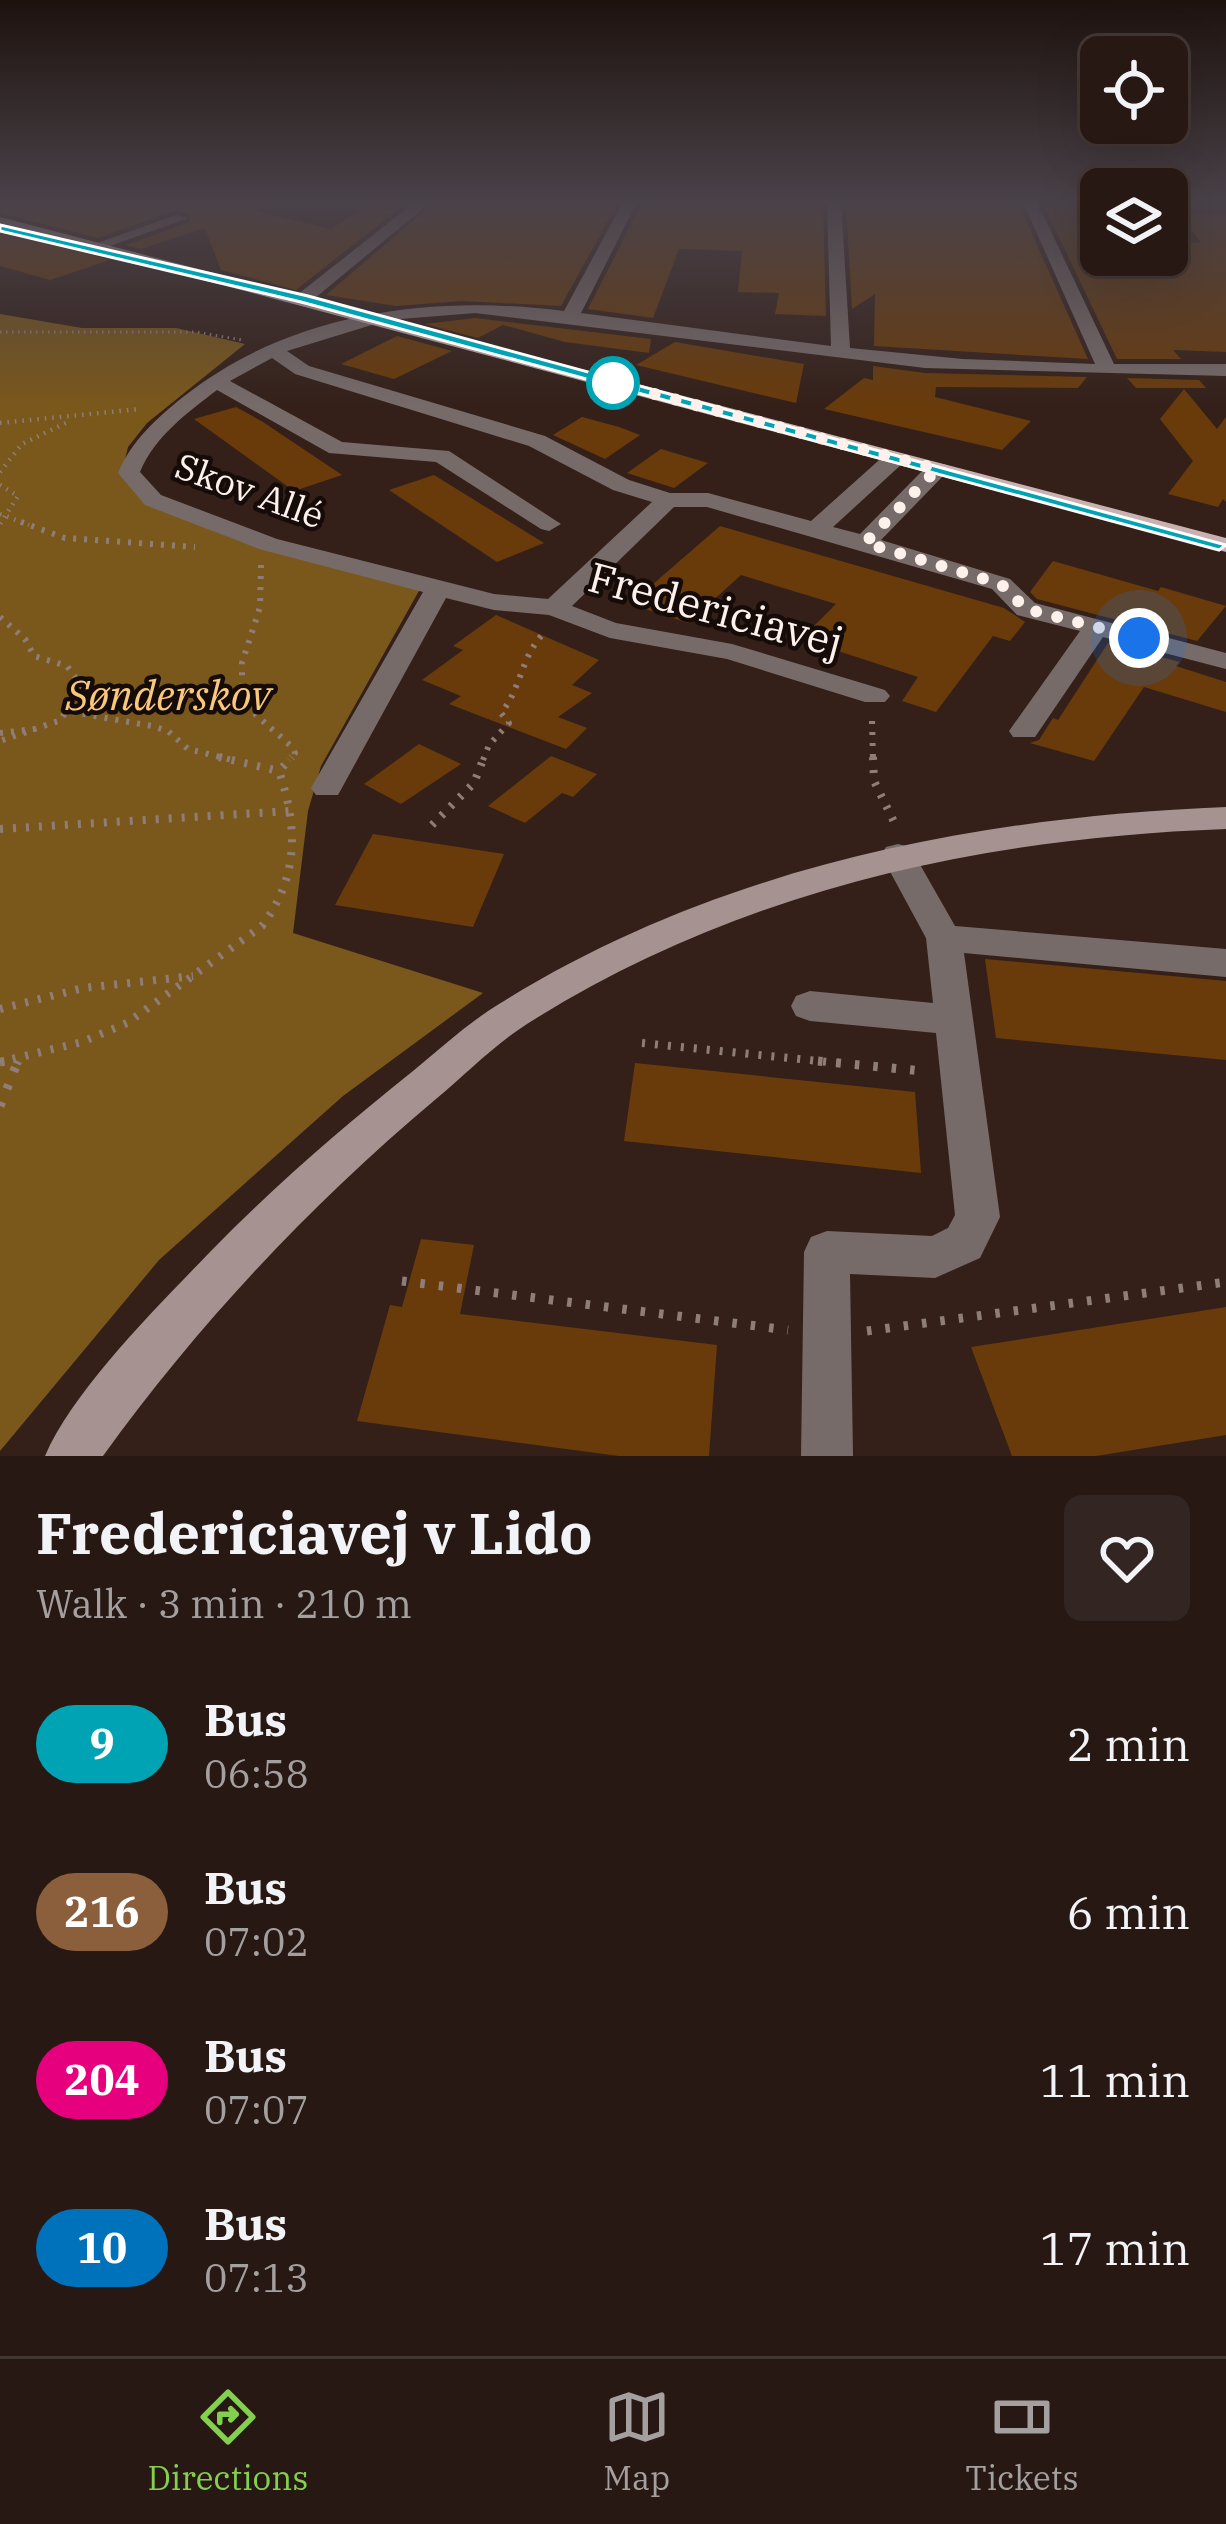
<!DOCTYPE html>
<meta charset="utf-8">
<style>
:root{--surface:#271813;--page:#332521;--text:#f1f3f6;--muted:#a4a0a0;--line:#433733;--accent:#83d04e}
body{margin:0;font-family:"IBM Plex Serif",serif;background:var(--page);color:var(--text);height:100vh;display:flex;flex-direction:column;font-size:45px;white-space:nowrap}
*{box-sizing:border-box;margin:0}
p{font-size:39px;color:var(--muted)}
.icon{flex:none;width:66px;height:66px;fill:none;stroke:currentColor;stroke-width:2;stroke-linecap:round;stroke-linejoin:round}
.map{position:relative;height:1456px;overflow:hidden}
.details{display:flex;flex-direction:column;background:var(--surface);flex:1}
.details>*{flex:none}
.badge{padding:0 24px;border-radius:39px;font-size:42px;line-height:78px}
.fabs{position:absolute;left:1080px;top:36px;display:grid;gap:24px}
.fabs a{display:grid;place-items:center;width:108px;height:108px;border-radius:18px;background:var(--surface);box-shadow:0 12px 48px #0002,0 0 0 3px var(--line);font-size:60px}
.you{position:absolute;width:60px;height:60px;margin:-30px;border:9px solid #fff;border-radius:50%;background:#1a73e8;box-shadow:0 0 0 18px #1a73e833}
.map>.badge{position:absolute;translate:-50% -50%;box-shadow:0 0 0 6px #fff}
.round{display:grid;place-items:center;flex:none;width:126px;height:126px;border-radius:18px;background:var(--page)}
.headline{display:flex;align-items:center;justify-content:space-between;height:204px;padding:0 36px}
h1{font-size:57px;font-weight:800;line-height:90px}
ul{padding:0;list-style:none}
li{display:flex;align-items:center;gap:36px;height:168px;padding:0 36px}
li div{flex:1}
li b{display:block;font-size:45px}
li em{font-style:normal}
li .badge{min-width:132px;font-weight:700;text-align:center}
.tab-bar{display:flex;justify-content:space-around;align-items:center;height:168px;border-top:3px solid var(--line);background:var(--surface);font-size:33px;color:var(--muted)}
.tab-bar a{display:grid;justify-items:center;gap:6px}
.tab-bar .active{color:var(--accent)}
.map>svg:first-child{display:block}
.forest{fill:#7a581c}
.building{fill:#693b0b}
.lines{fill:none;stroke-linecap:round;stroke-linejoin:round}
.path-far4{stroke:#8f7e78;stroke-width:3;stroke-dasharray:1.5 4.5;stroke-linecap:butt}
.path-far3{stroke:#8f7e78;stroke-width:4.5;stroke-dasharray:1.5 6;stroke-linecap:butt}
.path-far2{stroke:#8f7e78;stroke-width:6;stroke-dasharray:3 8;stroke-linecap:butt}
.path-far1{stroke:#8f7e78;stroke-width:8;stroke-dasharray:3 10;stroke-linecap:butt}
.path{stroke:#8f7e78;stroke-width:9;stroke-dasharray:4.5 14;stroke-linecap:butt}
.street{fill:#776b6a;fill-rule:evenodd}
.secondary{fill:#a59291;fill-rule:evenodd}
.primary{fill:#c9b1af;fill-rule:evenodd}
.line{fill:#00a3b4;stroke:#fff;stroke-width:3}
.walk{stroke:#fef0eb;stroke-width:12;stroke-dasharray:0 21.6}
.stop-dot{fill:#fff;stroke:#00a3b4;stroke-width:6}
.labels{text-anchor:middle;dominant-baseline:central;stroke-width:9;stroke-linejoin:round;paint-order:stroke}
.far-street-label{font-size:36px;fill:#fef0eb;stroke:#150c09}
.street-label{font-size:42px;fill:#fef0eb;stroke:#150c09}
.park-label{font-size:42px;font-style:italic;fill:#f9c87a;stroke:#150c09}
</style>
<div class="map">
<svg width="1226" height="1456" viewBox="0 0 1226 1456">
<rect width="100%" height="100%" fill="#342019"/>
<path class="forest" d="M0,314l82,14h94l69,16 -98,79 -19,24 -7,29 35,32 83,33 181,48 -99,177 -13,45 -15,122 190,60 -140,103 -184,164 -159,191z"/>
<g class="building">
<path d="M0,202h264v6l-10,3 77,18 43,-27h33l-111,88 -75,-20 -16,-42 -64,21 -15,-4 64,-23 -1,-8 -15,-3 -76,27 -98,-25z"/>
<path d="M435,202h91l90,4 -55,100 -99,-5 -66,5 -70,-11z"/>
<path d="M655,202h168l3,114 -51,-2 4,-21 -41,-1 4,-41 -63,-2 -26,69 -65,-9 52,-102h15z"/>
<path d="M846,202l174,5 68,152 -214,-13 1,-52 -23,15z"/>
<path d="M1045,208l56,2v45h66v-14l34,2 -22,-30 47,1v138l-53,-2 8,9h-64z"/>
<path d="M0,231l110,29 -60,20 -50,-14z"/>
<path d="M475,318l176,21 -2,14 -84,-11 -62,-17 -25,13 -53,-14z"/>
<path d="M397,336l55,15 -58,28 -53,-15z"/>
<path d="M675,342l129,22 -8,39 -160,-38z"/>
<path d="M873,366l52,7 162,4 -9,11 -142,-1 -1,10 96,24 -29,29 -178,-41 40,-31 9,2z"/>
<path d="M1127,378l72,2 7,8h-70z"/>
<path d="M1184,389l33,40 9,-12v85l-3,-3 -5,8 -50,-13 25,-33 -33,-42z"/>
<path d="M236,407l27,15 79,53 -48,16 -100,-72z"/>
<path d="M582,417l37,10 21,8 -35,24 -52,-24z"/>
<path d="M661,449l47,14 -34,25 -47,-15z"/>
<path d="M434,475l110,68 -47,19 -108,-72z"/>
<path d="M720,526l284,82 21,14 -15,19 -17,-5 -57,76 -34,-11 16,-24 -117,-38 35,-35 -95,-29 -53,48 -58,-19z"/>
<path d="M1053,561l105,30 3,-4 65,19 -29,35 -160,-42 -7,-7z"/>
<path d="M496,615l103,45 -27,25 20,8 -34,24 29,11 -21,21 -117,-45 12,-8 -39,-16 41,-30 -10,-4z"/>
<path d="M1108,643l72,19 -4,4 50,16v30l-82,-25 -50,74 -64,-18 9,-3 14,-22 5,2z"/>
<path d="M419,744l42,20 -60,40 -37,-20z"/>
<path d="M551,756l46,18 -24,23 -11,-4 -37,30 -37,-17z"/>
<path d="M373,834l131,20 -31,73 -138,-22z"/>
<path d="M985,959l241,22v79l-230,-22z"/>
<path d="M635,1063l280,29 6,81 -297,-32z"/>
<path d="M421,1239l53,6 -14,69 257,31 -8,111h-90l-262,-35 33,-116 12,2z"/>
<path d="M1226,1307v128l-130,21h-84l-41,-109z"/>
</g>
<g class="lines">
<path class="path-far4" d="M0,332h196l46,8"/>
<g class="path-far3">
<path d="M0,423l140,-14"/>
<path d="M0,472l22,-28 48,-23"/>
<path d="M0,485l18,11 -18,28"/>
<path d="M0,514l29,11"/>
</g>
<g class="path-far2">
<path d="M21,522l44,16 130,9"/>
<path d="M261,565l-1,42 -18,56v24l12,26 37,33 4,7 -6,7"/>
<path d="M0,617l25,22 9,17 33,10 13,18 -19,36 -61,21"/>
<path d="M72,712l80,14 16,5 20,18 44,11"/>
<path d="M872,721l1,39"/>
<path d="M0,733l34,-4"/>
<path d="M483,760l6,-15 20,-22 -8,-10c20,-24 20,-56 42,-79"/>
</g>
<g class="path-far1">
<path d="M219,757l60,14"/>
<path d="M873,757l1,24 23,47"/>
<path d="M432,825l42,-42 10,-26"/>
<path d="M0,829l290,-18"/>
<path d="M0,1009l83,-21 110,-12"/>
<path d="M642,1043l206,21"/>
<path d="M0,1062l82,-20 45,-19 135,-97c37,-50 36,-98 17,-155l13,-14"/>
<path d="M17,1064l2,-5"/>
</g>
<g class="path">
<path d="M818,1061l104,10"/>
<path d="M0,1062l7,-1"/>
<path d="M0,1106l18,-45"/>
<path d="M402,1281l386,49"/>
<path d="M867,1331l359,-49"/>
</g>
<g class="street">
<path d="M415,202h16l-122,101h-12v-8z"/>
<path d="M623,202h14l-56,111 250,33 -4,-144h14l9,146 113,11 132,5 -72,-162h14l77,162h112v12l-301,-8 -450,-55 -87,7 -101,31 22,15 236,70 84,44 41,13h38l103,28 76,-68h16v10l-70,64 27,7 69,-70h16v10l-64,66 129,39 25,24 191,50v16l-123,-32 -68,100h-22l-4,-6 71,-100 -63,-16 -25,-26 -285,-82h-33l-102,99 44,17 116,21 153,46 5,6 -5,6h-20l-138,-43 -117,-21 -61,-23 -55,-5 -48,-12 -108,197h-22l-5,-7 112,-196 -164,-43 -114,-44 -27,-32c14,-33 38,-54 65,-76 106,-84 246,-103 381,-86zM272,358l23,16 234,72 84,44 39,12 -104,97 -54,-5 -217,-55 -116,-44 -21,-23c15,-36 47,-59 77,-82l112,63 107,9 105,67 8,2 12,-7 -112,-73 -107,-9 -112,-61z"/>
<path d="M176,215l12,3 -89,32 -13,-3z"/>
<path d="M898,844l12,3 45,79 271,23v28l-262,-24 36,264 -20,41 -45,20 -85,-4 3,182h-52l3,-204 7,-15 16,-6 105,5 16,-8 7,-13 -19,-182 -126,-12 -14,-5 -5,-10 5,-10 14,-5 123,12 -7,-65 -45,-83 5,-8z"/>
</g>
<path class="secondary" d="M1226,807v22c-246,9 -488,61 -699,195 -33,21 -61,50 -91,75 -126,106 -237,224 -333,357h-58c28,-66 114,-151 165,-204 63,-65 132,-124 203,-181 28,-23 55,-48 86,-67 217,-136 474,-187 727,-197z"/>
<path class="primary" d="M0,217l1226,321v14l-1226,-326z"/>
</g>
<linearGradient id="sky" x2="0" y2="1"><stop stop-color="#1d120e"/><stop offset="0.5" stop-color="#4a4249"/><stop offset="1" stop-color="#4a4249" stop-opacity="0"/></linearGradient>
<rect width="1226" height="406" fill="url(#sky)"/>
<path class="line" d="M0,225l308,71 918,249 -7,5 -918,-248 -301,-71z"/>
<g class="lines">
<path class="walk" d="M613,383l324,86 -72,74 136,41 25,25 113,29"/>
</g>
<circle class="stop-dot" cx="613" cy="383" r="24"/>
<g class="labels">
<g class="far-street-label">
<text transform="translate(250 490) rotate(20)">Skov Allé</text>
</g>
<g class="street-label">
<text transform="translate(716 609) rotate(15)">Fredericiavej</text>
</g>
<g class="park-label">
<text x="168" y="694">Sønderskov</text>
</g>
</g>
</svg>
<div class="fabs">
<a><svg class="icon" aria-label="locate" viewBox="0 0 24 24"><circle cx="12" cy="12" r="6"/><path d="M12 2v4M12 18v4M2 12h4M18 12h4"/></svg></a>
<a><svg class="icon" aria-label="layers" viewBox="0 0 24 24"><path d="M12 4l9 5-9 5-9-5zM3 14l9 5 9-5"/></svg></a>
</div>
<div class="you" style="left:1139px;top:638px"></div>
</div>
<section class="details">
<div class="headline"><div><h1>Fredericiavej v Lido</h1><p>Walk · 3 min · 210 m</p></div><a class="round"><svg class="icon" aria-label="heart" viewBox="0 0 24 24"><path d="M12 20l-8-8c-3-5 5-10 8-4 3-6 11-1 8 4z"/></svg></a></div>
<ul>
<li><span class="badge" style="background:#00a3b4;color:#fff">9</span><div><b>Bus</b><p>06:58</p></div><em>2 min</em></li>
<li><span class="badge" style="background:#8b5e3c;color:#fff">216</span><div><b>Bus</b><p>07:02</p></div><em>6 min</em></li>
<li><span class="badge" style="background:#e6007e;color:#fff">204</span><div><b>Bus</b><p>07:07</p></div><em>11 min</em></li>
<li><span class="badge" style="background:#0072bc;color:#fff">10</span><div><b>Bus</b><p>07:13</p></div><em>17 min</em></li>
</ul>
</section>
<nav class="tab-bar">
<a class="active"><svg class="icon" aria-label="directions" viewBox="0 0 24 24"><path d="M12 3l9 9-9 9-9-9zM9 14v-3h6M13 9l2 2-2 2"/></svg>Directions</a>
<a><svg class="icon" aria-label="map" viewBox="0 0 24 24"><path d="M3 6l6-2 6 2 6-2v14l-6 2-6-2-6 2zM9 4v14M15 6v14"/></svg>Map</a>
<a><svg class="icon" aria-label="tickets" viewBox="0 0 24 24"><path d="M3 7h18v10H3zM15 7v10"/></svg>Tickets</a>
</nav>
